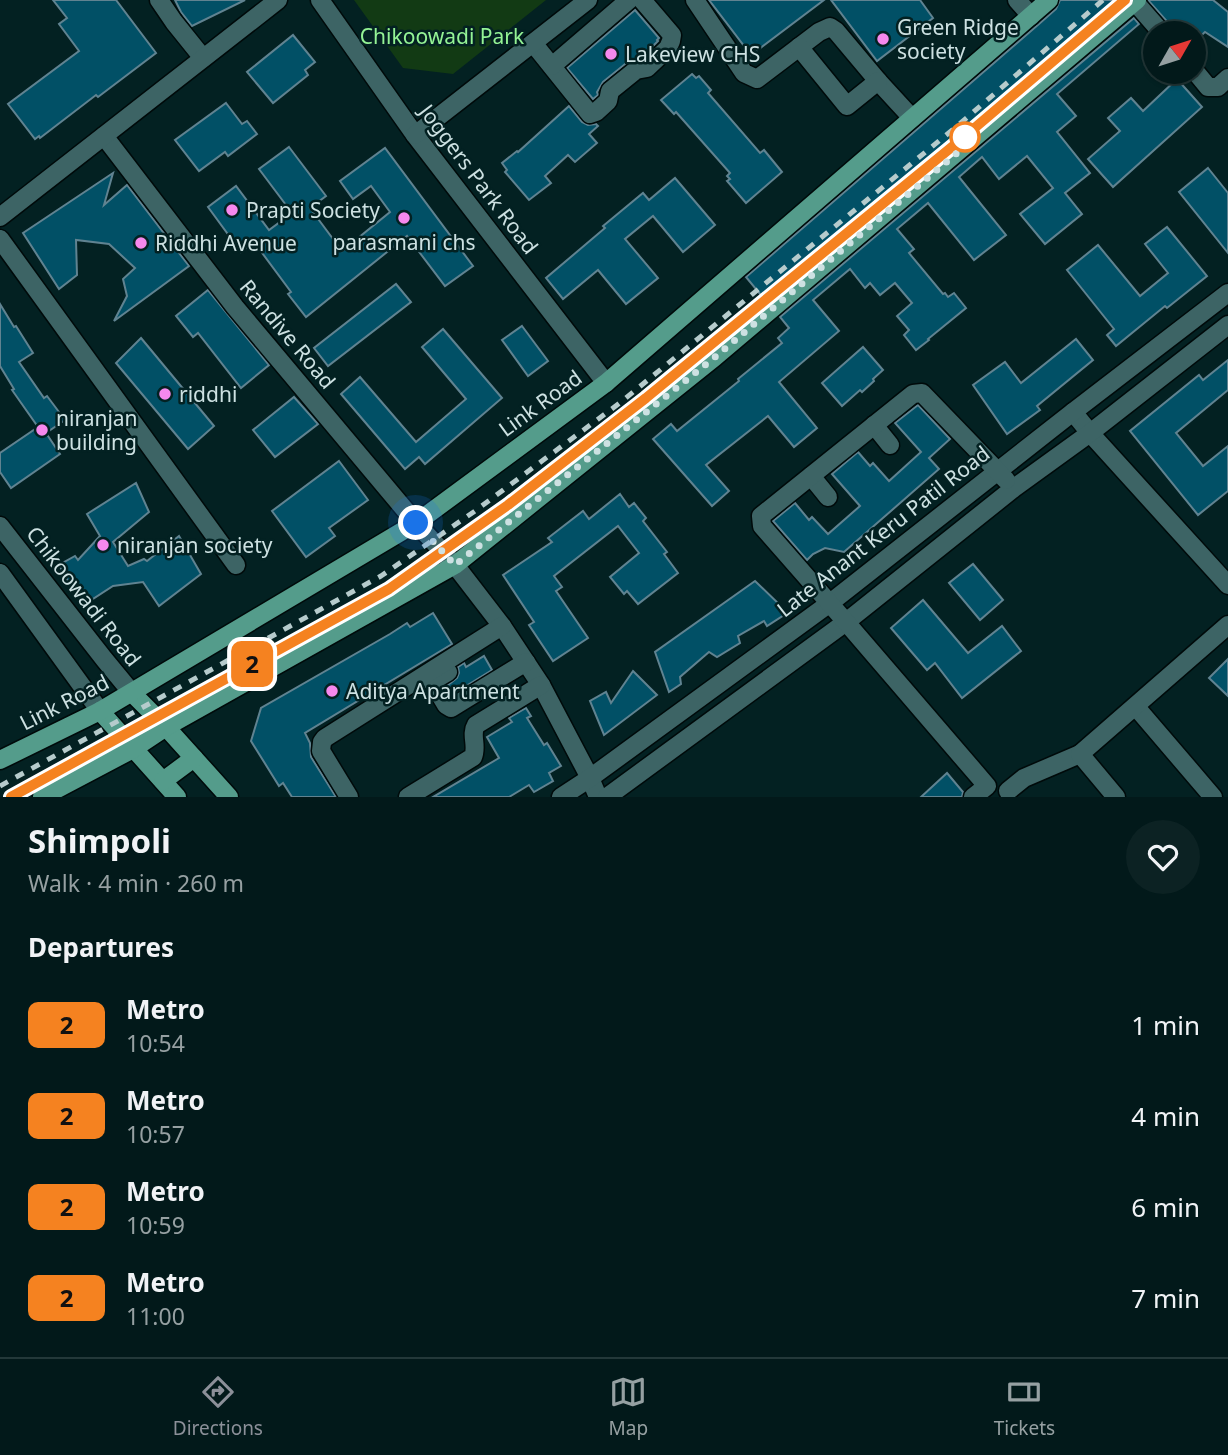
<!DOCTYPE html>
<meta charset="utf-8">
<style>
:root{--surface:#02191a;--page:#0c2223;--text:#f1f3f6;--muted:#96a0a2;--line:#233839;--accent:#8c9099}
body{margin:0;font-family:"Noto Sans",sans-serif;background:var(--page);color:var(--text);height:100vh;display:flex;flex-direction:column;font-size:26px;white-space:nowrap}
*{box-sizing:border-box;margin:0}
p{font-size:23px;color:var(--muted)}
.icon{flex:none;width:38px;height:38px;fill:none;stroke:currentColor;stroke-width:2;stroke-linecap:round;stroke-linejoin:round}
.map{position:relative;height:797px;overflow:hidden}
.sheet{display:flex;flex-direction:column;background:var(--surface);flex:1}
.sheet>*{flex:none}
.badge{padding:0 14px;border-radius:10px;font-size:24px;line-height:46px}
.needle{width:46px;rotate:51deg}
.tools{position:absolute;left:1143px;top:21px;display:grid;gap:14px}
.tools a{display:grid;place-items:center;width:63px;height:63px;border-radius:50%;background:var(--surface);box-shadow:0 2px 5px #0004,0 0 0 2px var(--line);font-size:35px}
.you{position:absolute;width:35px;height:35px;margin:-18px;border:5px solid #fff;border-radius:50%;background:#1a73e8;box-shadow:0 0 0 10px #1a73e833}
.map>.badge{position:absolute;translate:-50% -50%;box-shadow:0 0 0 4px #fff}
h2{padding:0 28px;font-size:26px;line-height:63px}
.round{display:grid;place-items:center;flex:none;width:74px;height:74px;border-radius:37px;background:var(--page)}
.overview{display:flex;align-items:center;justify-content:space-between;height:119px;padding:0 28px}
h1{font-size:33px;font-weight:700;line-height:52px}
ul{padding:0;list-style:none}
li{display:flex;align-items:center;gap:21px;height:91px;padding:0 28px}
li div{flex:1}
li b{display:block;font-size:26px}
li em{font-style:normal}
li .badge{min-width:77px;font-weight:700;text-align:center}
.menu{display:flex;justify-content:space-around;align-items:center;height:98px;border-top:2px solid var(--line);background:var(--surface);font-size:19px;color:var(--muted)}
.menu a{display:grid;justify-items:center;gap:4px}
.menu .active{color:var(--accent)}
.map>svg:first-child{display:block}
.green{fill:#123a14}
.building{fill:#015066;stroke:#608391;stroke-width:2}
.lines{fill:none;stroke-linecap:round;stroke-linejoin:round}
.minor-casing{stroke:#000a0a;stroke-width:21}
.major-casing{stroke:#000a0a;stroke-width:21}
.minor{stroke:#3d6465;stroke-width:18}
.major{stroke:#549c8b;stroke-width:18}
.rail{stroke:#b6cbcc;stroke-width:5;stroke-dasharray:9 9;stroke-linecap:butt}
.line-casing{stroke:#fff;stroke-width:16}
.line{stroke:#f58220;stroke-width:10}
.walk{stroke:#cde1e2;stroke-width:7;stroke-dasharray:0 12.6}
.poi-dot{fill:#f688ed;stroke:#032122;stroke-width:2.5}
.stop-dot{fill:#fff;stroke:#f58220;stroke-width:3.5}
.labels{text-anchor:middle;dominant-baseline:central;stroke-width:5;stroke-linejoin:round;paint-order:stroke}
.poi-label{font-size:21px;fill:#cde1e2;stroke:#032122;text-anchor:start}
.park-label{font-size:21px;fill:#94f395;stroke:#032122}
.street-label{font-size:21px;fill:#cde1e2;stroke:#032122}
</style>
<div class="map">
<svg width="1228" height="797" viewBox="0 0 1228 797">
<rect width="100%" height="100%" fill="#032122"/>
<path class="green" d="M354,0h192l-93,74 -50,-6z"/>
<g class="building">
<path d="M53,0h63l40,53 -58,44 -2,-2 -56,43 -1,-2 -4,3 -27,-35 71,-53 -20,-27 8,-6z"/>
<path d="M175,0h70l-53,26 -11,-14z"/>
<path d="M709,0h115l-73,55z"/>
<path d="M831,0h89l13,18 -56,43z"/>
<path d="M1060,0h59l-354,300 -19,-23 293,-253 17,-15z"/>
<path d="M1148,0h65l15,12v35l-23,-15 -11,10v-9h-21l-2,-7z"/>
<path d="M635,10l24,28 -2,2 1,1 -16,16 -13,4 -26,21 -6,10 1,3 -5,4 -26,-31z"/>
<path d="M1134,18l5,6 -82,70 19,22 -19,16 33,41 -25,20 17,21 -37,30 -25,-30 33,-26 -26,-32 -28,23 -17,-22 -23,20 47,58 -32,25 -46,-57 -31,26 17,20 -5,4 34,41 2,-1 3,4 6,-4 12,15 -38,31 1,1 -13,10 -12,-15 5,-5 -12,-14 15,-13 -17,-20 -15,12 -10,-12 -5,5 -15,-19 -37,31 26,31 -60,51 38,46 -23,19 -26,-31 -62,49 23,26 -17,15 -59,-67 18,-15 6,7 62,-50 -1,-2 44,-36 -4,-5 11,-10 -9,-11z"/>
<path d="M293,35l22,27 -10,8 3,5 -35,28 -26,-31z"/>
<path d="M692,74l4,4 3,-2 12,14 -3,3 52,60 4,-3 18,22 -36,31 -19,-22 3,-2 -3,-3 3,-3 -54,-61 -2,2 -13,-14z"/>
<path d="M1177,79l25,28 -89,80 -25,-28 32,-28 -12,-13 23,-20 12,13z"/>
<path d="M226,103l16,21 5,-3 10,13 -29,22 -3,-4 -26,19 -24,-31z"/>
<path d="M569,106l13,16 6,3 8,-1 2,2 -9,8 8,9 -22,19 -7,-7 -23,21 6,7 -22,17 -24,-28 2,-2 -5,-7 15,-12 1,1z"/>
<path d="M289,147l37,49 -16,12 32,43 48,-39 -19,-26 -18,13 -13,-18 45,-33 88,118 -28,20 -38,-50 -101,81 -18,-23 3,-2 -37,-50 -13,10 -33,-45 28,-21 33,44 23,-17 -33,-44z"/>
<path d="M1208,168l20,25v60l-49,-61z"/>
<path d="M113,173l-9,32 23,-20 62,81 -75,55 13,-25 -4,-17 12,-11 -26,-24 -33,-4 1,35 -18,14 -36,-56z"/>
<path d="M675,178l40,47 -32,27 -30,-36 -28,23 33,39 -32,26 -28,-34 -35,29 -17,-21 59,-50 -2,-2 40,-33 6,7z"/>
<path d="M1167,227l40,49 -40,32 -2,-2 -49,40 -9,-11 7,-6 -47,-59 31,-25 42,51 28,-23 -23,-29z"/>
<path d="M396,284l15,18 -83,64 -14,-18z"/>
<path d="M208,290l61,75 -28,23 -43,-55 -5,4 -17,-21z"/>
<path d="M0,304l14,23 2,-1 17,27 -14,9 25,36 3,-2 18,24 -19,13 14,21 -49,34 -11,-16v-19l38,-26 -26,-37 2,-1 -14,-23z"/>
<path d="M522,326l26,35 -20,15 -26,-36z"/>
<path d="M443,329l59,69 -77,66 -6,-7 -14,12 -64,-75 19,-17 56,65 50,-43 -44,-52z"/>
<path d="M141,338l73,88 -26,23 -72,-86z"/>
<path d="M1076,339l17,21 -56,46 3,4 -33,24 -34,-49 32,-23 16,21z"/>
<path d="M863,347l20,23 -10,9 1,2 -12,11 -2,-2 -18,16 -20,-23z"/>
<path d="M1228,360v30l-52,43 27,33 25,-20v45l-30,24 -68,-84 69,-56 4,5z"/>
<path d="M294,397l24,27 -43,33 -22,-27z"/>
<path d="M918,405l32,34 -21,19 10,11 -95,83 -19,-4 -12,6 -6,6 -34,-39 22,-18 14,17 3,-3 16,17 32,-28 -28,-32 26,-22 12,14 3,-3 16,18 32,-29 -26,-29z"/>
<path d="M339,461l29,39 -39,28 6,8 -29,21 -34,-46z"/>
<path d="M136,483l13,29 -36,30 15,24 16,-7 3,2 32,-25 22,38 -42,32 -16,-24 -30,4 -31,20 -23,-41 16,-9 3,4 22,-24 -13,-22z"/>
<path d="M620,494l9,13 5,-4 12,15 -3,3 24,31 -3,2 14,19 -40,31 -11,-13 -3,3 -14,-17 29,-24 -21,-27 -64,50 8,11 -6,4 32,47 -35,23 -24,-36 5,-3 -31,-47 49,-33 -4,-4 35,-27 6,8z"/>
<path d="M973,564l30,36 -23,20 -31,-37z"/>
<path d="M755,581l26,25 3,9 -17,11 -3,-5 -26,15 2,7 -23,14 -8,-5 -29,25 1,7 -12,8 -14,-40z"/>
<path d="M923,600l45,53 34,-27 19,25 -59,47 -27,-35 -8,7 -36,-42z"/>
<path d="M433,613l19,31 -147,89 5,10 1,14 25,40h-44l-9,-14 -4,3 -28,-45 10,-33 129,-74 17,-11 3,4z"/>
<path d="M484,656l8,14 -39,24 -5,-9 9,-7 2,-5 -1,-6 6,-4 2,4z"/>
<path d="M1228,659v37l-19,-18z"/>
<path d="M633,671l24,24 -53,40 -14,-34 16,-9 5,11z"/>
<path d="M526,708l5,8 -4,2 17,27 3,-2 14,23 -12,7 4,8 -19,11 -5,-7 -20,12h-76l66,-39 -12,-21 25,-15 -3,-4z"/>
<path d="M947,773l16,19 -1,5h-41z"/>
</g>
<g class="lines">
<defs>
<g id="minor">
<path d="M159,0l15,22 29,36"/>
<path d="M320,0l95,135 191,248"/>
<path d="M695,0l49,73 13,6 62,-47 11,-5 6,4 42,50 34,37"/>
<path d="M1017,0l14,16"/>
<path d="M1135,2l27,31"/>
<path d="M533,43l57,71 6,-2 12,-11 2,-10 26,-21 11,-2 21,-20 3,-7 1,-6 -30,-35"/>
<path d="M799,47l48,59 31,-25"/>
<path d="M552,66l77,-66"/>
<path d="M1194,70l14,17h10l10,-9"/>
<path d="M415,135l173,-135"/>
<path d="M104,136l131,171 181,216 39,42 47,61 39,59 49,93 8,19"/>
<path d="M0,217l278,-217"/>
<path d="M0,239l236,326"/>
<path d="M1073,412l17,21 138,152"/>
<path d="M874,425l16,20"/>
<path d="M811,476l17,21"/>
<path d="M0,526l104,133 28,34"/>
<path d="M0,573l100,138"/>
<path d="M448,672l-12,7 -3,4 13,22 5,3 75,-46"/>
<path d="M1136,707l77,90"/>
<path d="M1008,791l16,-13 56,-24"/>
<path d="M349,797l-28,-46 1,-9 3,-4 177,-112"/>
<path d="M408,797l65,-40c5,-11 -3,-22 3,-32l65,-40"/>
<path d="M561,797l29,-19 240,-175 243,-191 155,-119"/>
<path d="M607,797l239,-175 168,-134 76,-55 138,-108"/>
<path d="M973,797l14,-11 -141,-164 -84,-96 -1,-10 152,-122 9,-1 84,87"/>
<path d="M1116,797l-36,-43 148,-129"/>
</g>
<g id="major">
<path d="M132,693l34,34 63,70"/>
<path d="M100,711l77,86"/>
<path d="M0,760l100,-49 316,-188 190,-140 443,-383"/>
<path d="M163,781l31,-23"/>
<path d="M42,797l91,-48 33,-22 289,-162 260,-208 422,-357"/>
</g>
</defs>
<use href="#minor" class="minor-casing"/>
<use href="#major" class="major-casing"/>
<use href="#minor" class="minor"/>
<use href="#major" class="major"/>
<g class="rail">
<path d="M0,786l381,-210 94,-65 146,-109 335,-275 147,-127"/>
<path d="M11,797l378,-209 119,-83 117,-90 339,-278 161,-137"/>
</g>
</g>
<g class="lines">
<defs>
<path id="line" d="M11,797l378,-208 119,-84 138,-107 318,-261 161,-137"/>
</defs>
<use href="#line" class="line-casing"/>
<use href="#line" class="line"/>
<path class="walk" d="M416,523l39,42 260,-208 261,-220h-11"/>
</g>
<g class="poi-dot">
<circle cx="883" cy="39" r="7"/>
<circle cx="611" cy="54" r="7"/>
<circle cx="232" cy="210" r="7"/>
<circle cx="404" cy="218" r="7"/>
<circle cx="141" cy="243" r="7"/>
<circle cx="165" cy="394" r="7"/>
<circle cx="42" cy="430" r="7"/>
<circle cx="103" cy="545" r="7"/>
<circle cx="332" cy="691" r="7"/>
</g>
<circle class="stop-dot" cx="965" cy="137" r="14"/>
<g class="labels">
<g class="poi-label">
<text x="897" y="27">Green Ridge<tspan x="897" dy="24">society</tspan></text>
<text x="625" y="54">Lakeview CHS</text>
<text x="246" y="210">Prapti Society</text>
<text x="404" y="242" text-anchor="middle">parasmani chs</text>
<text x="155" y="243">Riddhi Avenue</text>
<text x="179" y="394">riddhi</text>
<text x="56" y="418">niranjan<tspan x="56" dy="24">building</tspan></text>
<text x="117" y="545">niranjan society</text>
<text x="346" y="691">Aditya Apartment</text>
</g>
<g class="park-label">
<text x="442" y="36">Chikoowadi Park</text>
</g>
<g class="street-label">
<text transform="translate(479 179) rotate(53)">Joggers Park Road</text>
<text transform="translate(288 334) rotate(50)">Randive Road</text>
<text transform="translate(540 403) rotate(-36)">Link Road</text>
<text transform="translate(883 531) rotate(-38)">Late Anant Keru Patil Road</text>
<text transform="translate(84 596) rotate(52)">Chikoowadi Road</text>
<text transform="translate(64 702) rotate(-27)">Link Road</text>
</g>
</g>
</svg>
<div class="tools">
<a><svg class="needle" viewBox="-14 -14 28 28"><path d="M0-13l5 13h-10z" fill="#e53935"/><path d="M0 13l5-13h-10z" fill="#96a0a2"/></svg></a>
</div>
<div class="you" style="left:416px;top:523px"></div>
<b class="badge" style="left:252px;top:664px;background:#f58220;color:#111">2</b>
</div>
<section class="sheet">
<div class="overview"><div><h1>Shimpoli</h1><p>Walk · 4 min · 260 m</p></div><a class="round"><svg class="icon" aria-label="heart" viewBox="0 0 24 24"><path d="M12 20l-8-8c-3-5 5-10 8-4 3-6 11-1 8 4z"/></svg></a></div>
<h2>Departures</h2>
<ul>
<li><span class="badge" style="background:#f58220;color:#111">2</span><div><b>Metro</b><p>10:54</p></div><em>1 min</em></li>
<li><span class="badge" style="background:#f58220;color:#111">2</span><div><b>Metro</b><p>10:57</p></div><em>4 min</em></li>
<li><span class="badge" style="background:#f58220;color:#111">2</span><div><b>Metro</b><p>10:59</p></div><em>6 min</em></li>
<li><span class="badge" style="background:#f58220;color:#111">2</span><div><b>Metro</b><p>11:00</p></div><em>7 min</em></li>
</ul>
</section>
<nav class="menu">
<a class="active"><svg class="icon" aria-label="directions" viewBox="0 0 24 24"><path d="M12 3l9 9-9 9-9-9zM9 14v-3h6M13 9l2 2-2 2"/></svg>Directions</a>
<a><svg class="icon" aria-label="map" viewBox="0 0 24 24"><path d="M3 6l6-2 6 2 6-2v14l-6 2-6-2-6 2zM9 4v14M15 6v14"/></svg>Map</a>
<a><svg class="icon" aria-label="tickets" viewBox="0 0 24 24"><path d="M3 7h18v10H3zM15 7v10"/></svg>Tickets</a>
</nav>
